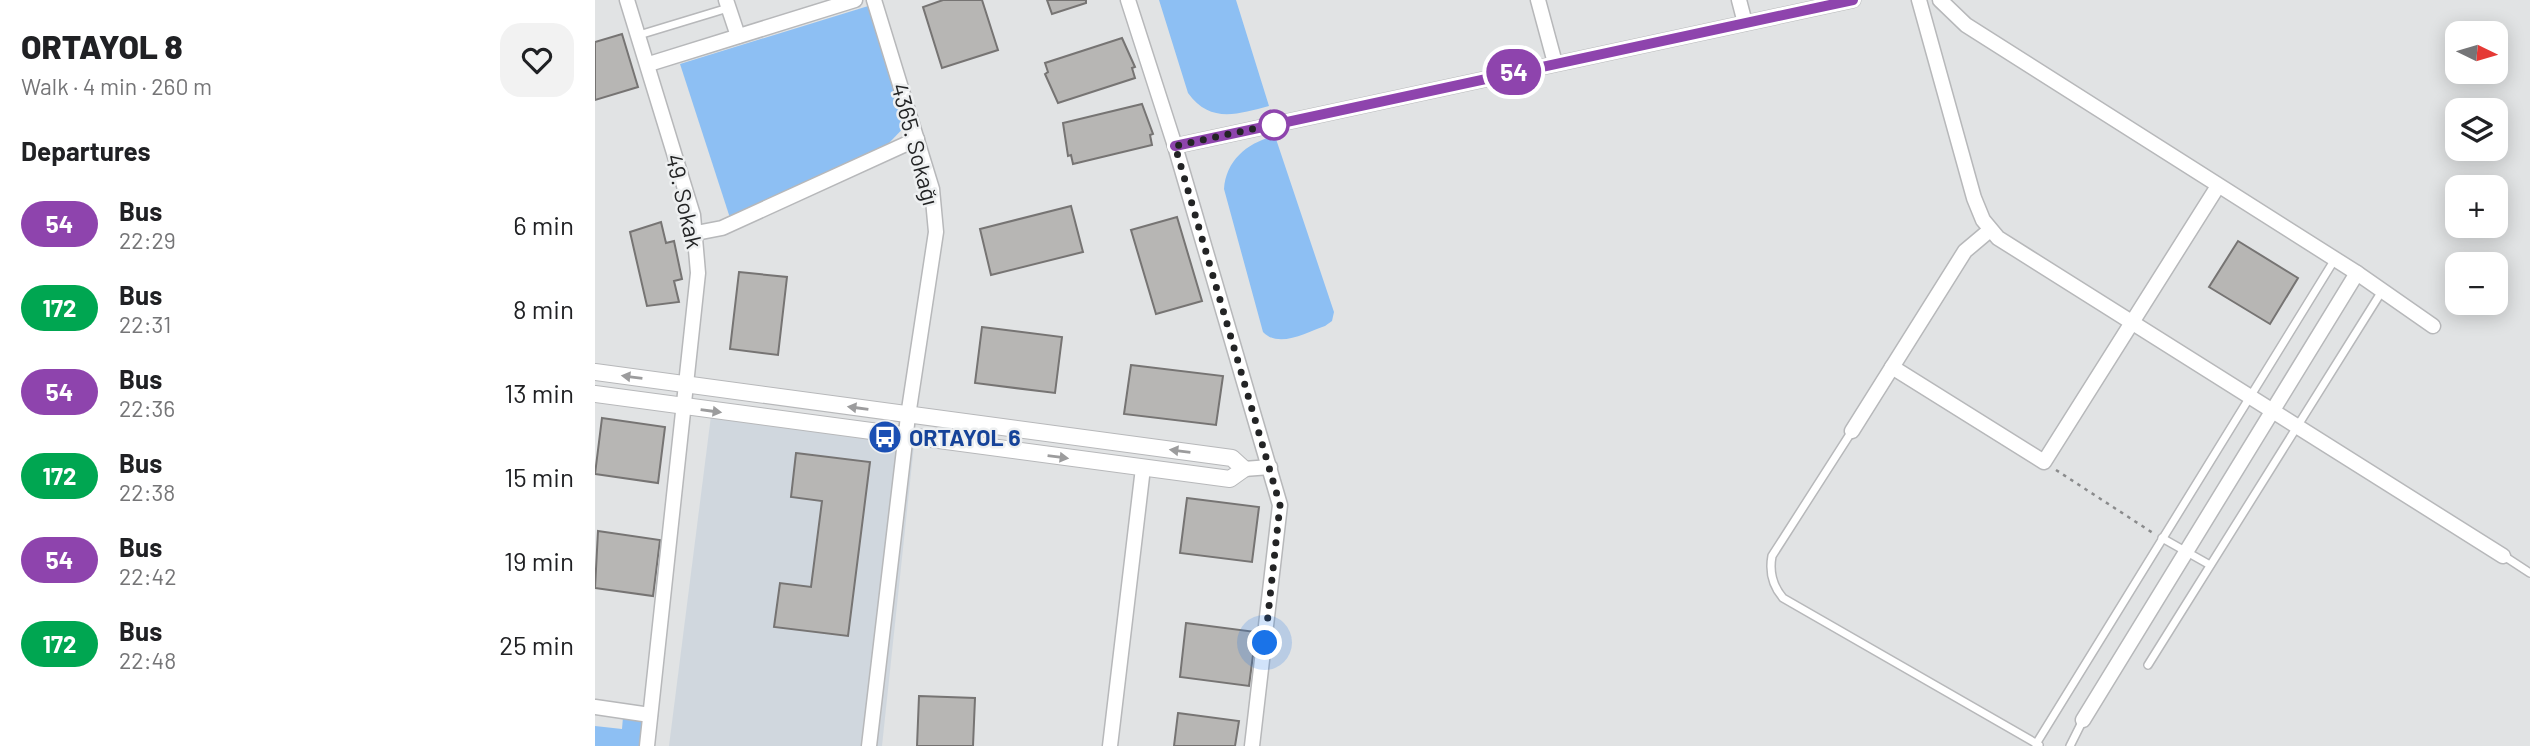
<!DOCTYPE html>
<meta charset="utf-8">
<style>
:root{--surface:#fff;--page:#f2f2f2;--text:#202124;--muted:#757577}
body{margin:0;font-family:Barlow,sans-serif;background:var(--page);color:var(--text);height:100vh;display:flex;flex-direction:column;font-size:26px;white-space:nowrap}
*{box-sizing:border-box;margin:0}
p{font-size:23px;color:var(--muted)}
.icon{flex:none;width:38px;height:38px;fill:none;stroke:currentColor;stroke-width:2;stroke-linecap:round;stroke-linejoin:round}
.map{position:relative;flex:1;overflow:hidden}
.side{display:flex;flex-direction:column;background:var(--surface);width:595px}
.side>*{flex:none}
.badge{padding:0 14px;border-radius:23px;font-size:24px;line-height:46px}
.needle{width:46px;rotate:95deg}
.fabs{position:absolute;left:1850px;top:21px;display:grid;gap:14px}
.fabs a{display:grid;place-items:center;width:63px;height:63px;border-radius:14px;background:var(--surface);box-shadow:0 4px 18px #0003;font-size:35px}
.you{position:absolute;width:35px;height:35px;margin:-18px;border:5px solid #fff;border-radius:50%;background:#1a73e8;box-shadow:0 0 0 10px #1a73e833}
.map>.badge{position:absolute;translate:-50% -50%;box-shadow:0 0 0 4px #fff}
h2{padding:0 21px;font-size:26px;line-height:63px}
.round{display:grid;place-items:center;flex:none;width:74px;height:74px;border-radius:21px;background:var(--page)}
.head{display:flex;align-items:center;justify-content:space-between;height:119px;padding:0 21px}
h1{font-size:33px;font-weight:800;line-height:52px}
ul{padding:0;list-style:none}
li{display:flex;align-items:center;gap:21px;height:84px;padding:0 21px}
li div{flex:1}
li b{display:block;font-size:26px}
li em{font-style:normal}
li .badge{min-width:77px;font-weight:700;text-align:center}
main{display:flex;flex:1;min-height:0}
.map>svg:first-child{display:block}
.built{fill:#d0d7de}
.green{fill:#8dbff3}
.building{fill:#b7b6b4;stroke:#767473;stroke-width:2}
.lines{fill:none;stroke-linecap:round;stroke-linejoin:round}
.service-casing{stroke:#b7b8ba;stroke-width:10}
.minor-casing{stroke:#b7b8ba;stroke-width:17}
.tertiary-casing{stroke:#b7b8ba;stroke-width:18}
.path{stroke:#8a8b8c;stroke-width:2.5;stroke-dasharray:3.5 5;stroke-linecap:butt}
.service{stroke:#fff;stroke-width:7}
.minor{stroke:#fff;stroke-width:14}
.tertiary{stroke:#fff;stroke-width:16}
.oneway{fill:#9c9c9d}
.line-casing{stroke:#fff;stroke-width:16}
.line{stroke:#8e44ad;stroke-width:10}
.walk{stroke:#232425;stroke-width:7;stroke-dasharray:0 12.6}
.stop-dot{fill:#fff;stroke:#8e44ad;stroke-width:3.5}
.labels{text-anchor:middle;dominant-baseline:central;stroke-width:5;stroke-linejoin:round;paint-order:stroke}
.street-label{font-size:23px;fill:#232425;stroke:#eef0f1}
.transit-label{font-size:23px;font-weight:bold;fill:#164399;stroke:#eef0f1;text-anchor:start}
</style>
<main>
<section class="side">
<div class="head"><div><h1>ORTAYOL 8</h1><p>Walk · 4 min · 260 m</p></div><a class="round"><svg class="icon" aria-label="heart" viewBox="0 0 24 24"><path d="M12 20l-8-8c-3-5 5-10 8-4 3-6 11-1 8 4z"/></svg></a></div>
<h2>Departures</h2>
<ul>
<li><span class="badge" style="background:#8e44ad;color:#fff">54</span><div><b>Bus</b><p>22:29</p></div><em>6 min</em></li>
<li><span class="badge" style="background:#00a651;color:#fff">172</span><div><b>Bus</b><p>22:31</p></div><em>8 min</em></li>
<li><span class="badge" style="background:#8e44ad;color:#fff">54</span><div><b>Bus</b><p>22:36</p></div><em>13 min</em></li>
<li><span class="badge" style="background:#00a651;color:#fff">172</span><div><b>Bus</b><p>22:38</p></div><em>15 min</em></li>
<li><span class="badge" style="background:#8e44ad;color:#fff">54</span><div><b>Bus</b><p>22:42</p></div><em>19 min</em></li>
<li><span class="badge" style="background:#00a651;color:#fff">172</span><div><b>Bus</b><p>22:48</p></div><em>25 min</em></li>
</ul>
</section>
<div class="map">
<svg width="1935" height="746" viewBox="0 0 1935 746">
<rect width="100%" height="100%" fill="#e1e3e4"/>
<path class="built" d="M116,416l203,29 -32,301h-213z"/>
<g class="green">
<path d="M564,0h77l33,106c-31,8 -59,18 -81,-13z"/>
<path d="M283,3l36,114 -25,26 -158,78 -51,-157z"/>
<path d="M680,136l59,176 -2,9 -7,5c-18,6 -46,23 -62,6l-39,-143c2,-29 24,-47 51,-53z"/>
<path d="M28,717l30,4 -3,25h-55v-20l27,3z"/>
</g>
<g class="building">
<path d="M348,0h39l16,50 -56,18 -19,-61z"/>
<path d="M452,0h39v3l-34,11z"/>
<path d="M27,34l16,53 -43,13v-58z"/>
<path d="M527,38l13,29 -3,1 3,10 -77,25 -13,-29 3,-2 -3,-9z"/>
<path d="M547,104l11,30 -3,1 2,10 -79,19 -2,-9 -3,1 -5,-33z"/>
<path d="M476,206l12,46 -92,23 -11,-46z"/>
<path d="M582,217l25,84 -46,13 -25,-84z"/>
<path d="M66,222l5,21 8,-2 8,38 -8,2 5,21 -32,4 -17,-74z"/>
<path d="M1643,241l60,37 -28,46 -61,-37z"/>
<path d="M144,272l48,5 -9,78 -48,-6z"/>
<path d="M387,327l80,10 -7,56 -80,-10z"/>
<path d="M536,365l92,11 -7,49 -92,-11z"/>
<path d="M7,418l63,9 -7,56 -63,-9z"/>
<path d="M201,453l74,9 -22,174 -74,-9 6,-44 31,4 11,-86 -31,-4z"/>
<path d="M592,498l72,9 -7,55 -72,-9z"/>
<path d="M3,531l62,9 -7,56 -58,-8z"/>
<path d="M591,623l70,9 -7,54 -69,-9z"/>
<path d="M324,696l56,2 -2,48h-56z"/>
<path d="M583,713l61,8 -4,25h-61z"/>
</g>
<g class="lines">
<defs>
<g id="service">
<path d="M44,35l89,-27"/>
<path d="M1257,431l-80,125c-3,16 0,29 11,42l256,147"/>
<path d="M1567,538l48,27"/>
<path d="M1909,556l26,17"/>
<path d="M1553,665l234,-374"/>
<path d="M1441,744l299,-485"/>
<path d="M1475,746l13,-26"/>
</g>
<g id="minor">
<path d="M32,0l66,215 5,58 -51,473"/>
<path d="M131,0l12,36"/>
<path d="M533,0l47,146 105,359 -28,241"/>
<path d="M943,0l17,63"/>
<path d="M1144,0l6,23"/>
<path d="M1324,0l55,198 9,22 15,18 505,318"/>
<path d="M1345,0l26,25 391,248 76,53"/>
<path d="M54,64l206,-64"/>
<path d="M580,146l678,-146"/>
<path d="M101,233l26,-5 195,-89"/>
<path d="M1297,367l152,95 174,-276"/>
<path d="M1257,431l113,-180 25,-21"/>
<path d="M649,469l26,-2"/>
<path d="M0,707l55,8"/>
<path d="M1488,720l274,-447"/>
<path d="M274,746l39,-330 28,-184 -4,-43 -58,-189"/>
<path d="M515,746l33,-278"/>
</g>
<path id="tertiary" d="M0,372l637,86 12,11 -14,10 -635,-85"/>
</defs>
<use href="#service" class="service-casing"/>
<use href="#minor" class="minor-casing"/>
<use href="#tertiary" class="tertiary-casing"/>
<path class="path" d="M1461,470l97,63"/>
<use href="#service" class="service"/>
<use href="#minor" class="minor"/>
<use href="#tertiary" class="tertiary"/>
</g>
<defs><path id="oneway-solid" d="M-6-.8H1V-3.2L6.5 0L1 3.2V.8H-6Z" transform="scale(1.75)"/></defs>
<g class="oneway">
<use href="#oneway-solid" transform="translate(37 377) rotate(-173)"/>
<use href="#oneway-solid" transform="translate(263 408) rotate(-172)"/>
<use href="#oneway-solid" transform="translate(116 411) rotate(8)"/>
<use href="#oneway-solid" transform="translate(585 451) rotate(-173)"/>
<use href="#oneway-solid" transform="translate(463 457) rotate(7)"/>
</g>
<g class="lines">
<defs>
<path id="line" d="M580,146l678,-146"/>
</defs>
<use href="#line" class="line-casing"/>
<use href="#line" class="line"/>
<path class="walk" d="M670,643l15,-138 -105,-359 109,-24 -10,3"/>
</g>
<defs>
<symbol id="bus-disc" viewBox="-11 -11 22 22"><circle r="9.5" fill="#1a4fb4" stroke="#eef0f1"/><path d="M-5-6H5V4H4V6H2V4H-2V6H-4V4H-5ZM-3.5-4V0h7V-4ZM-3.5 1.2v1.5H-2V1.2ZM2 1.2v1.5H3.5V1.2Z" fill="#fff"/></symbol>
</defs>
<g fill-rule="evenodd">
<use href="#bus-disc" x="271" y="418" width="38" height="38"/>
</g>
<circle class="stop-dot" cx="679" cy="125" r="14"/>
<g class="labels">
<g class="street-label">
<text transform="translate(321 144) rotate(75)">4365. Sokağı</text>
<text transform="translate(90 201) rotate(77)">49. Sokak</text>
</g>
<g class="transit-label">
<text x="314" y="437">ORTAYOL 6</text>
</g>
</g>
</svg>
<div class="fabs">
<a><svg class="needle" viewBox="-14 -14 28 28"><path d="M0-13l5 13h-10z" fill="#e53935"/><path d="M0 13l5-13h-10z" fill="#757577"/></svg></a>
<a><svg class="icon" aria-label="layers" viewBox="0 0 24 24"><path d="M12 4l9 5-9 5-9-5zM3 14l9 5 9-5"/></svg></a>
<a>+</a>
<a>−</a>
</div>
<div class="you" style="left:670px;top:643px"></div>
<b class="badge" style="left:919px;top:72px;background:#8e44ad;color:#fff">54</b>
</div>
</main>
